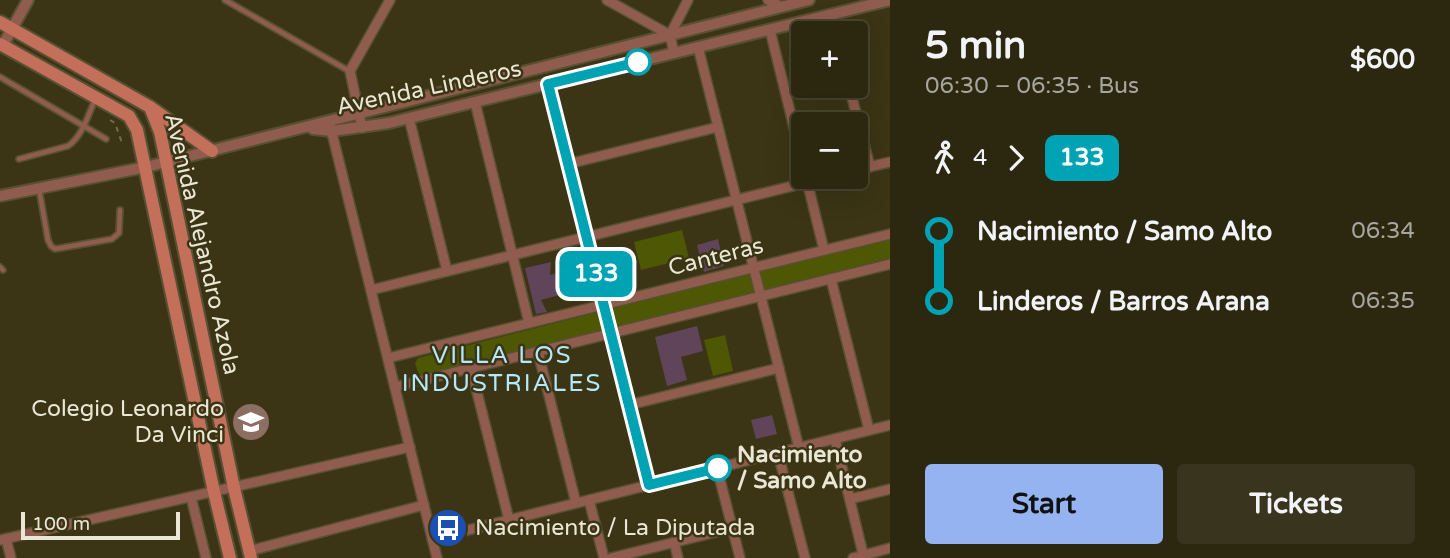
<!DOCTYPE html>
<meta charset="utf-8">
<style>
:root{--surface:#2c2810;--page:#38341e;--text:#f1f3f6;--muted:#a6a69f;--line:#484430;--accent:#95b2f1}
body{margin:0;font-family:"Varela Round",sans-serif;background:var(--page);color:var(--text);height:100vh;display:flex;flex-direction:column;font-size:26px;white-space:nowrap}
*{box-sizing:border-box;margin:0}
p{font-size:23px;color:var(--muted)}
.icon{flex:none;width:38px;height:38px;fill:none;stroke:currentColor;stroke-width:2;stroke-linecap:round;stroke-linejoin:round}
.map{position:relative;flex:1;overflow:hidden}
.sheet{display:flex;flex-direction:column;background:var(--surface);width:560px}
.sheet>*{flex:none}
.badge{padding:0 14px;border-radius:10px;font-size:24px;line-height:46px}
.tools{position:absolute;left:791px;top:21px;display:grid;gap:14px}
.tools a{display:grid;place-items:center;width:77px;height:77px;border-radius:7px;background:var(--surface);box-shadow:0 7px 28px #0002,0 0 0 2px var(--line);font-size:35px}
.scale{position:absolute;left:21px;bottom:18px;width:159px;box-sizing:border-box;padding-left:7px;border:4px solid #ebe7d5;border-top:0;font-size:19px;line-height:24px;white-space:nowrap;color:#ebe7d5;-webkit-text-stroke:5px #3b3515;paint-order:stroke}
.map>.badge{position:absolute;translate:-50% -50%;box-shadow:0 0 0 4px #fff}
.legs{display:flex;align-items:center;gap:10px;height:77px;padding:0 35px;font-size:23px}
.legs p{margin-inline-start:auto}
.summary{display:flex;align-items:center;justify-content:space-between;height:119px;padding:0 35px}
h1{font-size:38px;font-weight:700;line-height:52px}
.button{display:flex;gap:14px;margin-top:auto;padding:14px 35px}
.button a{flex:1;height:80px;border-radius:7px;background:var(--accent);color:#111;font-size:28px;font-weight:700;line-height:80px;text-align:center}
.button a+a{background:var(--page);color:var(--text)}
ul{padding:0 35px;list-style:none}
li{display:flex;align-items:center;gap:24px;height:70px;font-size:26px}
li i{display:grid;place-items:center;width:10px;height:100%;margin:0 9px;background:currentColor}
li i::after{content:'';width:18px;height:18px;margin:-9px;border:5px solid;border-radius:50%;background:var(--surface)}
li p{margin-inline-start:auto}
li:first-child i{background:linear-gradient(#0000 50%,currentColor 0)}
li:last-child i{background:linear-gradient(currentColor 50%,#0000 0)}
main{display:flex;flex:1;min-height:0}
.map>svg:first-child{display:block}
.green{fill:#4e5704}
.building{fill:#5f445a}
.lines{fill:none;stroke-linecap:round;stroke-linejoin:round}
.service-casing{stroke:#575134;stroke-width:8}
.minor-casing{stroke:#575134;stroke-width:12}
.tertiary-casing{stroke:#575134;stroke-width:14}
.secondary-casing{stroke:#575134;stroke-width:16}
.path{stroke:#716c50;stroke-width:2;stroke-dasharray:5 5;stroke-linecap:butt}
.service{stroke:#905c4e;stroke-width:4.5}
.minor{stroke:#905c4e;stroke-width:9}
.tertiary{stroke:#905c4e;stroke-width:10}
.secondary{stroke:#c36f5a;stroke-width:12}
.line-1-casing{stroke:#fff;stroke-width:16}
.line-1{stroke:#00a3b4;stroke-width:10}
.stop-1-dot{fill:#fff;stroke:#00a3b4;stroke-width:3.5}
.labels{text-anchor:middle;dominant-baseline:central;stroke-width:5;stroke-linejoin:round;paint-order:stroke}
.street-label{font-size:23px;fill:#ebe7d5;stroke:#3b3515}
.poi-label{font-size:23px;fill:#ebe7d5;stroke:#3b3515;text-anchor:end}
.stop-label{font-size:23px;font-weight:bold;fill:#ebe7d5;stroke:#3b3515;text-anchor:start}
.neighbourhood-label{font-size:24px;letter-spacing:2px;fill:#b3e9fa;stroke:#3b3515}
</style>
<main>
<div class="map">
<svg width="890" height="558" viewBox="0 0 890 558">
<rect width="100%" height="100%" fill="#3b3515"/>
<g class="green">
<path d="M682,230l7,28 -48,12 -7,-28z"/>
<path d="M890,238v20l-469,118 -4,-6 -2,-7 3,-5z"/>
<path d="M725,335l8,36 -20,5 -9,-36z"/>
</g>
<g class="building">
<path d="M718,239l6,27 -20,6 -7,-27z"/>
<path d="M616,247l6,3 3,-1 7,28 -14,3 -7,-28 3,-1z"/>
<path d="M551,262l-1,13 16,-4 5,21 -30,8 6,12 -11,2 -11,-46z"/>
<path d="M697,326l6,25 -22,6 6,23 -20,6 -12,-49z"/>
<path d="M772,415l5,19 -21,5 -5,-19z"/>
</g>
<g class="lines">
<defs>
<g id="service">
<path d="M225,0l124,71"/>
<path d="M0,77l106,62"/>
<path d="M19,159l49,-13c15,-10 20,-32 28,-48"/>
<path d="M39,189l9,51 3,6 4,3 57,-10 7,-6 1,-23"/>
<path d="M0,267l3,3"/>
</g>
<g id="minor">
<path d="M607,0l63,35 4,18"/>
<path d="M768,0l14,7"/>
<path d="M831,15l5,18"/>
<path d="M770,30l33,134"/>
<path d="M670,35l18,-35"/>
<path d="M698,47l101,401"/>
<path d="M548,84l101,401"/>
<path d="M849,86l21,81"/>
<path d="M475,102l54,221"/>
<path d="M409,118l38,153"/>
<path d="M330,125l107,433"/>
<path d="M362,128l-12,-57 40,-71"/>
<path d="M568,164l150,-37"/>
<path d="M856,170l34,-8"/>
<path d="M806,177l18,73"/>
<path d="M831,279l38,151"/>
<path d="M371,290l458,-113"/>
<path d="M538,352l38,151"/>
<path d="M388,358l502,-124"/>
<path d="M471,368l38,152"/>
<path d="M395,387l495,-123"/>
<path d="M629,405l150,-37"/>
<path d="M835,439l29,119"/>
<path d="M778,453l27,105"/>
<path d="M717,468l23,90"/>
<path d="M191,497l15,61"/>
<path d="M850,499l40,-10"/>
<path d="M589,500l15,58"/>
<path d="M6,539l5,19"/>
<path d="M432,539l458,-114"/>
<path d="M0,540l410,-93"/>
<path d="M674,542l4,16"/>
<path d="M249,551l175,-46"/>
<path d="M611,558l121,-30"/>
<path d="M853,558l37,-10"/>
</g>
<g id="tertiary">
<path d="M3,45l25,-45"/>
<path d="M313,129l19,2 57,-8 501,-123"/>
<path d="M0,196l146,-29 663,-167"/>
</g>
<g id="secondary">
<path d="M0,22l150,85 62,44"/>
<path d="M0,44l129,72 8,14 77,362 16,66"/>
<path d="M150,107l10,25 74,356 17,70"/>
</g>
</defs>
<use href="#service" class="service-casing"/>
<use href="#minor" class="minor-casing"/>
<use href="#tertiary" class="tertiary-casing"/>
<use href="#secondary" class="secondary-casing"/>
<path class="path" d="M110,120l5,3 7,20"/>
<use href="#service" class="service"/>
<use href="#minor" class="minor"/>
<use href="#tertiary" class="tertiary"/>
<use href="#secondary" class="secondary"/>
</g>
<g class="lines">
<defs>
<path id="line-1" d="M638,62l-90,22 101,401 69,-17"/>
</defs>
<use href="#line-1" class="line-1-casing"/>
<use href="#line-1" class="line-1"/>
</g>
<defs>
<symbol id="school-disc" viewBox="-11 -11 22 22"><circle r="9.5" fill="#8d6e63" stroke="#3b3515"/><path d="M0-5L7-2L0 1L-7-2ZM-4 1L0 2.5L4 1V4Q0 6-4 4Z" fill="#fff"/></symbol>
<symbol id="bus-disc" viewBox="-11 -11 22 22"><circle r="9.5" fill="#1a4fb4" stroke="#3b3515"/><path d="M-5-6H5V4H4V6H2V4H-2V6H-4V4H-5ZM-3.5-4V0h7V-4ZM-3.5 1.2v1.5H-2V1.2ZM2 1.2v1.5H3.5V1.2Z" fill="#fff"/></symbol>
</defs>
<g fill-rule="evenodd">
<use href="#school-disc" x="229" y="400" width="44" height="44"/>
<use href="#bus-disc" x="426" y="506" width="44" height="44"/>
</g>
<g class="stop-1-dot">
<circle cx="638" cy="62" r="12"/>
<circle cx="718" cy="468" r="12"/>
</g>
<g class="labels">
<g class="street-label">
<text transform="translate(429 88) rotate(-12)">Avenida Linderos</text>
<text transform="translate(202 244) rotate(77)">Avenida Alejandro Azola</text>
<text transform="translate(716 257) rotate(-14)">Canteras</text>
</g>
<g class="poi-label">
<text x="224" y="409">Colegio Leonardo<tspan x="224" dy="26">Da Vinci</tspan></text>
<text x="475" y="528" text-anchor="start">Nacimiento / La Diputada</text>
</g>
<g class="stop-label">
<text x="737" y="455">Nacimiento<tspan x="737" dy="26">/ Samo Alto</tspan></text>
</g>
<g class="neighbourhood-label">
<text x="502" y="355">VILLA LOS<tspan x="502" dy="28">INDUSTRIALES</tspan></text>
</g>
</g>
</svg>
<div class="tools">
<a>+</a>
<a>−</a>
</div>
<div class="scale">100 m</div>
<b class="badge" style="left:596px;top:274px;background:#00a3b4;color:#fff">133</b>
</div>
<section class="sheet">
<div class="summary"><div><h1>5 min</h1><p>06:30 – 06:35 · Bus</p></div><b>$600</b></div>
<div class="legs"><svg class="icon" aria-label="walk" viewBox="0 0 24 24"><circle cx="13" cy="4" r="2"/><path d="M13 8l-2 6 4 7M11 14l-3 7M7 12l3-4h3l4 4"/></svg>4<svg class="icon" aria-label="forward" viewBox="0 0 24 24"><path d="M9 5l7 7-7 7"/></svg><b class="badge" style="background:#00a3b4;color:#fff">133</b></div>
<ul>
<li><i style="color:#00a3b4"></i><b>Nacimiento / Samo Alto</b><p>06:34</p></li>
<li><i style="color:#00a3b4"></i><b>Linderos / Barros Arana</b><p>06:35</p></li>
</ul>
<div class="button"><a>Start</a><a>Tickets</a></div>
</section>
</main>
